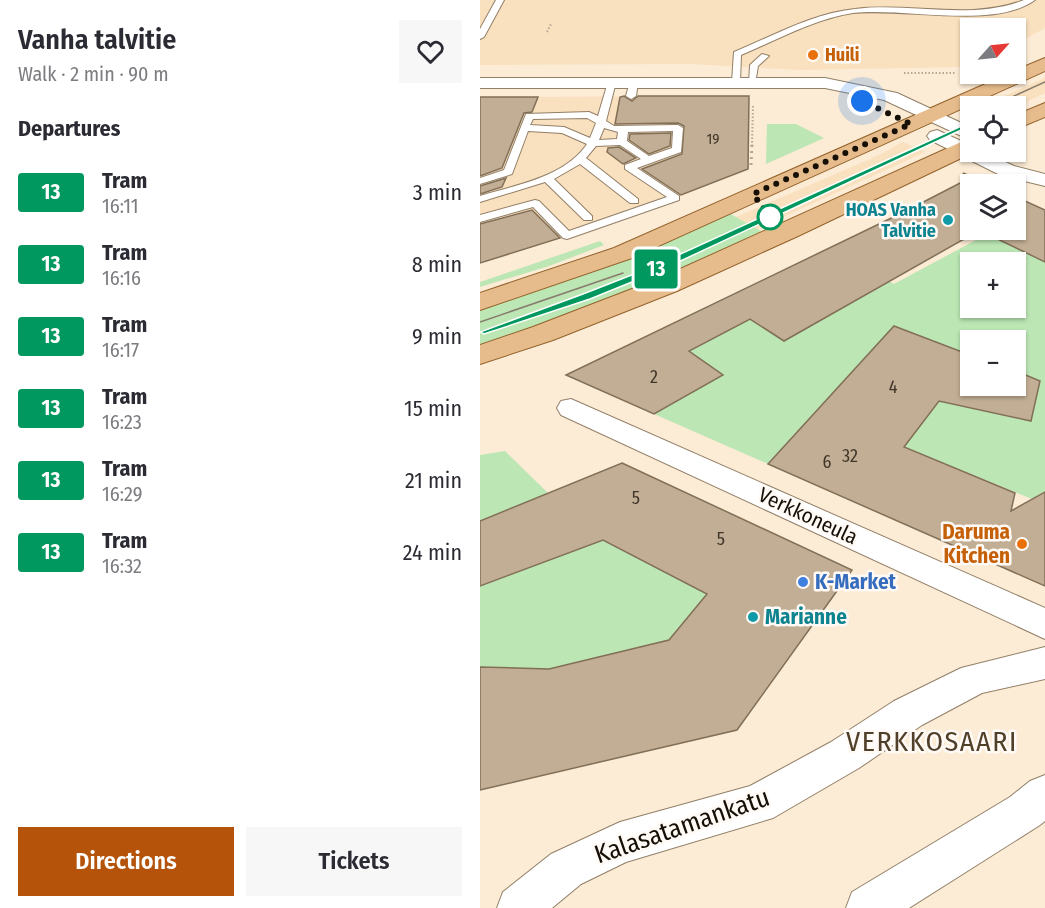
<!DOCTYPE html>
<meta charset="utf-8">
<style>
:root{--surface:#fff;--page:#f7f7f7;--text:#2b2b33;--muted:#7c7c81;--accent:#b45309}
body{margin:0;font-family:"Fira Sans Condensed",sans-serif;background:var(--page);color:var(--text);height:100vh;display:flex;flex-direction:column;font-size:22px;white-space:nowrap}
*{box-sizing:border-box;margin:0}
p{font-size:20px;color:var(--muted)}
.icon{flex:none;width:33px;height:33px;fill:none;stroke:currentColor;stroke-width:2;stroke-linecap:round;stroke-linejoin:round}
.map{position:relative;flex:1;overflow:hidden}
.sheet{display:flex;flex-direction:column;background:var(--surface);width:480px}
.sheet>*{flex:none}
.badge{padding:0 12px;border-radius:4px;font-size:21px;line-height:39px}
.needle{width:39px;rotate:63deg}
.tools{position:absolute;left:480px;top:18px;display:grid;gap:12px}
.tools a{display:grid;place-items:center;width:66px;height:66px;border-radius:0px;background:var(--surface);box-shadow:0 2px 4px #0004;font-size:30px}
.you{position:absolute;width:30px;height:30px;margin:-15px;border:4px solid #fff;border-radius:50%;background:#1a73e8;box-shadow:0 0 0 9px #1a73e833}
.map>.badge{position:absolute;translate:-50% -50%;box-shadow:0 0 0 3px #fff}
h2{padding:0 18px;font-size:22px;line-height:54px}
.round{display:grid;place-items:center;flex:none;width:63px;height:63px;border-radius:0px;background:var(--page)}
.overview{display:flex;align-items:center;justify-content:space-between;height:102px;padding:0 18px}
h1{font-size:28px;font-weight:600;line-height:45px}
.button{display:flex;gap:12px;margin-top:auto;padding:12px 18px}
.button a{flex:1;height:69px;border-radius:0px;background:var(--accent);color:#fff;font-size:24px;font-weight:600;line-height:69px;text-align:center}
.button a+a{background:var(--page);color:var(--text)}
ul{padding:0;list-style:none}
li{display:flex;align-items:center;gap:18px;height:72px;padding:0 18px}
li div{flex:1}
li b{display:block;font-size:22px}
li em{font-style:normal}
li .badge{min-width:66px;font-weight:700;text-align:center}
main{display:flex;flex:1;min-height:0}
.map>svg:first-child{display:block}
.built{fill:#f9e0be}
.green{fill:#bce6b4;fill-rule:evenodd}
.building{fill:#c2ae94;stroke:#816f57;stroke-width:1.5}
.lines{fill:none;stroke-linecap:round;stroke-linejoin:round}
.lane-casing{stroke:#927f67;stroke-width:2}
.street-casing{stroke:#927f67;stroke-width:2}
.primary-casing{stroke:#93622b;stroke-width:2}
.path-far1{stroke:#b5a795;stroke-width:2;stroke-dasharray:1.5 2;stroke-linecap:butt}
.path{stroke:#b5a795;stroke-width:3;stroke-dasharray:2 4;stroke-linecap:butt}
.lane{fill:#fff;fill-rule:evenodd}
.street{fill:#fff;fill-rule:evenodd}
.primary{fill:#e7bc8c;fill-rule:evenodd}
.tram{stroke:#887c6d;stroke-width:1.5}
.line{fill:#00985f;stroke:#fff;stroke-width:1.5}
.walk{stroke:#160f06;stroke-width:6;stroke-dasharray:0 10.8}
.food-dot{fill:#e8710a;stroke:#fffaf5;stroke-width:2}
.stop-dot{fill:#fff;stroke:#00985f;stroke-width:3}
.culture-dot{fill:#0f9aa8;stroke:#fffaf5;stroke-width:2}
.shop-dot{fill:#3f7fe0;stroke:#fffaf5;stroke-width:2}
.labels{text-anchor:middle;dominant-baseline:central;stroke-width:5;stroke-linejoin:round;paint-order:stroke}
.far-number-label{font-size:15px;fill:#41372a}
.far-food-label{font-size:18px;font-weight:bold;fill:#c56008;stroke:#fffaf5;text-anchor:start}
.far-culture-label{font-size:18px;font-weight:bold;fill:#0d838f;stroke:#fffaf5;text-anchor:end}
.number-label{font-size:18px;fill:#41372a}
.street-label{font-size:21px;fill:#160f06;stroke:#fffaf5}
.food-label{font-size:21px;font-weight:bold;fill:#c56008;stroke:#fffaf5;text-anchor:end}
.shop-label{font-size:21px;font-weight:bold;fill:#366cbe;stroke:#fffaf5;text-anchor:start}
.culture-label{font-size:21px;font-weight:bold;fill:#0d838f;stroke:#fffaf5;text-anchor:start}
.near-street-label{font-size:26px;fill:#160f06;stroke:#fffaf5}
.near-quarter-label{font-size:28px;letter-spacing:1.5px;fill:#514029;stroke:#fffaf5}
</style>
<main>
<section class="sheet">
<div class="overview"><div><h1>Vanha talvitie</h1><p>Walk · 2 min · 90 m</p></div><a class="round"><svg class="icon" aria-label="heart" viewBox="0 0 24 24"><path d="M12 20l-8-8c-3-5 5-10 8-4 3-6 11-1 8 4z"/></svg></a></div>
<h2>Departures</h2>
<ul>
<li><span class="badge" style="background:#00985f;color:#fff">13</span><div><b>Tram</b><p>16:11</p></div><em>3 min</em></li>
<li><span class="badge" style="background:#00985f;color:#fff">13</span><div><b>Tram</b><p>16:16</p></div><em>8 min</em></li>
<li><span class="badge" style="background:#00985f;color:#fff">13</span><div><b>Tram</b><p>16:17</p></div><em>9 min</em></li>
<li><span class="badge" style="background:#00985f;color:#fff">13</span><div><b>Tram</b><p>16:23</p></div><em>15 min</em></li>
<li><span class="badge" style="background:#00985f;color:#fff">13</span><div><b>Tram</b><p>16:29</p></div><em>21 min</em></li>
<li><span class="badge" style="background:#00985f;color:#fff">13</span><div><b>Tram</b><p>16:32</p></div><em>24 min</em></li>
</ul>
<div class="button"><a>Directions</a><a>Tickets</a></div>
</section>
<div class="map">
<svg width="565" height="908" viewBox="0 0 565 908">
<rect width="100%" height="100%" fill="#fcebd5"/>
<g class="built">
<path d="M0,0h565v28l-29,16v-16h-46v35l-11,4 -159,3 -109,-6 -211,1z"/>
<path d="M565,78v15l-29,14 -34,-1z"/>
<path d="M269,96l-1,73 -73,29 -195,65v-166z"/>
<path d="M423,142l22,10 -168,77 -21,-12 141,-61z"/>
</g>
<g class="green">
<path d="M287,124h29l28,14 -58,26z"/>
<path d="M247,212l34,19 -24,17 -65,30 -192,70v-42z"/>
<path d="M507,234l58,28v230l-13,7 -128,-52 35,-46 92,20 9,-40 -24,-10v-31h-46v15l-76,-29 -126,138 -114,-50 69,-39 -34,-24 61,-32 35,22 55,-32 18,-45 36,20zM490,262h46v46h-46z"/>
<path d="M120,241l4,4 -55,21 -69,21v-5z"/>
<path d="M25,451l43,42 -68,28v-66z"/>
<path d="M123,540l104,54 -38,47 -120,28 -69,-2v-81z"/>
</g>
<g class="building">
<path d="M144,96l8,5 6,-5h111l-1,73 -67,26 -39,-26 40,-15 2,-28 -6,-3 -63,1 5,-27z"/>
<path d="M0,97h58l-6,15 -8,1 -22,55 -22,8z"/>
<path d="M191,133l-1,13 -21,8 -20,-14 1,-6z"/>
<path d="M139,147l17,11 -13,6 -16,-12 1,-4z"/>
<path d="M483,173l26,11h-19v46h10l-196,111 -34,-22 -61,32 34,24 -69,39 -88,-39 340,-164 62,-32z"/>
<path d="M26,178l-4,9 -22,7v-8z"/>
<path d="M536,197l29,13v52l-64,-31 35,-1z"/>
<path d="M52,210l28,28 -80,25v-39z"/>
<path d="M414,326l76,29v31h46v-15l24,10 -9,40 -92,-20 -35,46 111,46 -4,18 34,-19v94l-277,-122z"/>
<path d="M142,463l230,107 -115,160 -257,60v-123l69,2 120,-29 38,-46 -104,-54 -123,46v-65z"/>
</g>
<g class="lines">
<defs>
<g id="lane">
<path d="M16,0h8l-20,37 -4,2v-10z"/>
<path d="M544,0h11c-41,30 -132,7 -182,13 -39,6 -76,27 -112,42l-1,27 -4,3 -4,-3 2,-30c39,-16 79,-39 121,-43 56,-7 115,12 169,-9z"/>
<path d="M282,54l7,2 -11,10 -3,18h-6l1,-19z"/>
<path d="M132,79l4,3 -10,39 8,5 64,-1 5,3 -2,24 -44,16 42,28v4l-112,39 -4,-1 -30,-31 -53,15v-7l55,-15 4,1 30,30 98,-34 -42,-28v-4l16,-6 -21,-14 -24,1 -10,12 52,41v4h-8l-50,-39 -26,15 38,37v4h-8l-39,-38 -65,20v-6c36,-11 85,-19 107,-52l-25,-11 -34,-2 -16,43 -32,10v-6l24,-8 22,-56 63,-2 9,4 10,-34zM107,118l9,5 -6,15 -26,-11 -34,-2 3,-6zM124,128l14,4 -1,7 -18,1zM193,131l-1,17 -23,8 -22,-15 1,-9z"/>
<path d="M154,79l4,3 -2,14 -5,3 -5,-3 4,-14z"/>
</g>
<g id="street">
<path d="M0,78h345l72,15 73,34v13l-86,-40 -59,-12h-345z"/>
<path d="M457,130l33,15v7h14l30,14 31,8v12l-45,-11 -70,-35 -3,-4 3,-4z"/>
<path d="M91,399l474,209v31l-484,-224 -4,-7 4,-7z"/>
<path d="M565,647v32l-63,14 -60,32 -63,43 -86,50 -147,44 -45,22 -29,24h-55l6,-16 48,-38 69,-32 130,-36 81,-44 63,-41 67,-33z"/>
<path d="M565,775v46l-5,4 -131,83h-63l6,-16 158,-95 20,-16z"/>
</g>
<g id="primary">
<path d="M565,58v13l-413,187 -152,52v-17l134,-45 394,-174h8v-4z"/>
<path d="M565,103v14l-29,12v-14z"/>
<path d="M490,138v14h4l-176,84 -121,55 -124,49 -73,24v-19l53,-18 125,-48z"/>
</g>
</defs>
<use href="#lane" class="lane-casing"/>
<use href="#street" class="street-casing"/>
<use href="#primary" class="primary-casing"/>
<g class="path-far1">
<path d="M67,32l4,-8"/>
<path d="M424,73h52"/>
<path d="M272,146l1,-40"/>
</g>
<path class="path" d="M271,165l1,-21"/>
<use href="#lane" class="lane"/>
<use href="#street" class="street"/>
<use href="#primary" class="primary"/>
<g class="tram">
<path d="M512,106l53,-24"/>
<path d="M0,322l143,-49"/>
<path d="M0,332l107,-35 69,-28 314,-145"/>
</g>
</g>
<path class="line" d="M488,123l6,1 -315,147 -69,28 -106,35 -4,-2 103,-38 69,-27z"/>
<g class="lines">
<path class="walk" d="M290,217l-17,-23 158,-70 -49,-23"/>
</g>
<g class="food-dot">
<circle cx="333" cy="55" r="6"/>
<circle cx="542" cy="544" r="6"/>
</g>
<circle class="stop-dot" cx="290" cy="217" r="12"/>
<g class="culture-dot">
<circle cx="468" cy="220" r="6"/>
<circle cx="273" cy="617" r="6"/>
</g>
<circle class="shop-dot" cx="323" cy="582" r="6"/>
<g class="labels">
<g class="far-number-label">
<text x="233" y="139">19</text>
</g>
<g class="far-food-label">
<text x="345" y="55">Huili</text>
</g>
<g class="far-culture-label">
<text x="456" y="210">HOAS Vanha<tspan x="456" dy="21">Talvitie</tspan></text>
</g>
<g class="number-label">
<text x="174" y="377">2</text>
<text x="413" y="387">4</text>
<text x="370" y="456">32</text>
<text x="347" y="462">6</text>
<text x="156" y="498">5</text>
<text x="241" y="539">5</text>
</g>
<g class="street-label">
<text transform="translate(328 516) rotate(25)">Verkkoneula</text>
</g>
<g class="food-label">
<text x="530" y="532">Daruma<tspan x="530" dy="24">Kitchen</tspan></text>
</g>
<g class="shop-label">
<text x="335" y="582">K-Market</text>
</g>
<g class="culture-label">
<text x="285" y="617">Marianne</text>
</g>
<g class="near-street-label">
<text transform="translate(202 826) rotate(-19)">Kalasatamankatu</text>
</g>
<g class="near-quarter-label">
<text x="452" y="741">VERKKOSAARI</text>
</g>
</g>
</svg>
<div class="tools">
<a><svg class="needle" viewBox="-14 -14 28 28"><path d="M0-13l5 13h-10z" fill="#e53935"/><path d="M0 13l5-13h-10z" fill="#7c7c81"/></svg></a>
<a><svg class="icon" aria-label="locate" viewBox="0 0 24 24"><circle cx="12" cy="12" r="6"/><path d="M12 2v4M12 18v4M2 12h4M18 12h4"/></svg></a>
<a><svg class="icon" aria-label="layers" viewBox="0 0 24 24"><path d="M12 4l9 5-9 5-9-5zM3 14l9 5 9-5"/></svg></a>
<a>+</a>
<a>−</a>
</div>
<div class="you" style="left:382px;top:101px"></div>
<b class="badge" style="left:176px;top:269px;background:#00985f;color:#fff">13</b>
</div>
</main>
